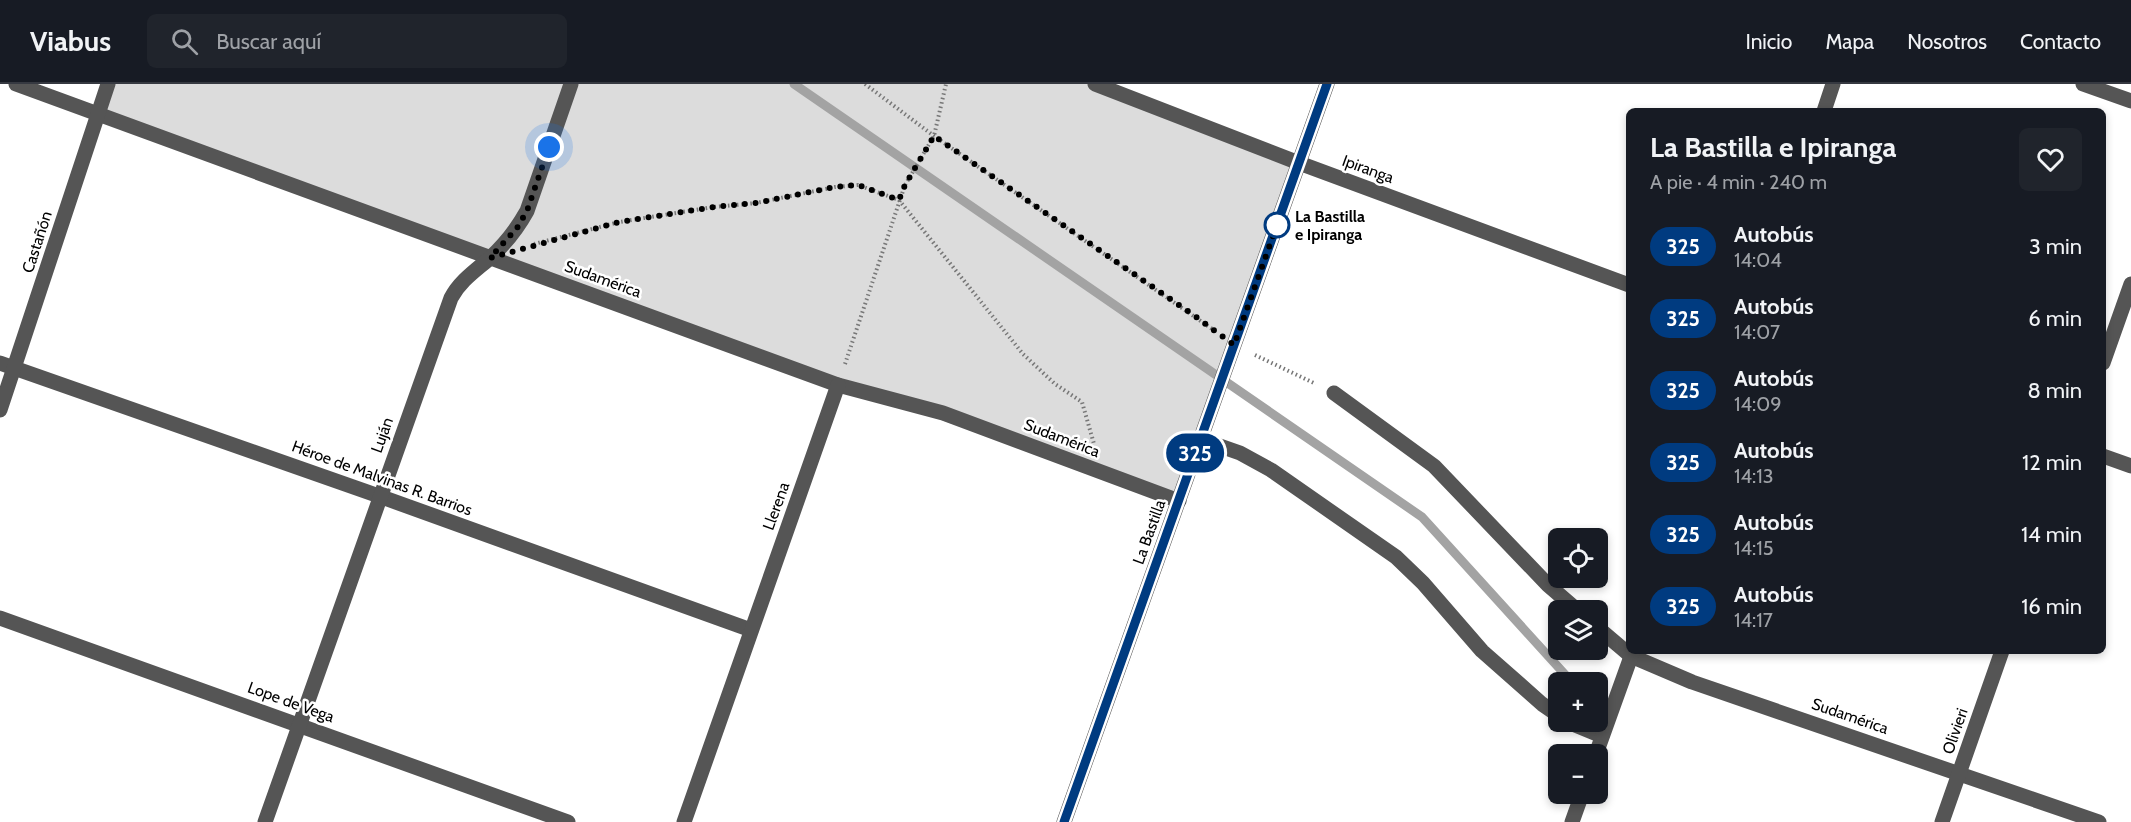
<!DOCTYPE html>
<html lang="es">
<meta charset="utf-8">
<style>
:root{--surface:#171b24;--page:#20242c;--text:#f1f3f6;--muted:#9ea1a6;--line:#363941}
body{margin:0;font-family:Cabin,sans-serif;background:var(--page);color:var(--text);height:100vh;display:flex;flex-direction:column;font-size:22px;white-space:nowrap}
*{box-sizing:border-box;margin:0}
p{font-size:20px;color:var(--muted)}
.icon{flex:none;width:33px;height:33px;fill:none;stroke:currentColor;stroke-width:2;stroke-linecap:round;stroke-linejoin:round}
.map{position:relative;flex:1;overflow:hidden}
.side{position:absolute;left:1626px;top:24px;width:480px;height:546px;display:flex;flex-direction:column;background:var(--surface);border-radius:9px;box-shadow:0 3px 9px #0003}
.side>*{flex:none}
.badge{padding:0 12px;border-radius:20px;font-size:21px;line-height:39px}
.tools{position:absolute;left:1548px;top:444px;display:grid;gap:12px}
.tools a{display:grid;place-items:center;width:60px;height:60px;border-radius:9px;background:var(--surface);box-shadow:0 3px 9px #0003;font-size:30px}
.you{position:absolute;width:30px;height:30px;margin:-15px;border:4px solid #fff;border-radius:50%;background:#1a73e8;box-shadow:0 0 0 9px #1a73e833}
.map>.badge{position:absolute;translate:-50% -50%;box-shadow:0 0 0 3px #fff}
.round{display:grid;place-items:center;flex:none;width:63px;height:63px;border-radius:9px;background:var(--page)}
.overview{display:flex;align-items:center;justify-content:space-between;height:102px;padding:0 24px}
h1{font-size:28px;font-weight:700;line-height:45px}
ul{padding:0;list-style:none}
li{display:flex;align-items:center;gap:18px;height:72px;padding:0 24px}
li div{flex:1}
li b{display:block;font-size:22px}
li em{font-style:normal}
li .badge{min-width:66px;font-weight:700;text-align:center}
header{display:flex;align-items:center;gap:36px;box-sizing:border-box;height:84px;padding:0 30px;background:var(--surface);border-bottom:2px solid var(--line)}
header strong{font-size:28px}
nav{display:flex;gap:33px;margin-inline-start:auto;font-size:21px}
.search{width:420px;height:54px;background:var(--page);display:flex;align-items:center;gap:15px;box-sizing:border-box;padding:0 21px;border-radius:9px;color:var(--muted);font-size:22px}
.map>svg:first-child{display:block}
.green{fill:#dcdcdc}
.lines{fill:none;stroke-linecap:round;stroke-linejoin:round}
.stream{stroke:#a3a3a3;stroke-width:9}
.path{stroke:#777;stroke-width:4;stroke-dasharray:1.5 3;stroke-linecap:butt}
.minor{stroke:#555;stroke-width:15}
.line-casing{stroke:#fff;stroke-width:14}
.line{stroke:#003b80;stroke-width:9}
.walk{stroke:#000;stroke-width:6;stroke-dasharray:0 10.8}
.stop-dot{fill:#fff;stroke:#003b80;stroke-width:3}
.labels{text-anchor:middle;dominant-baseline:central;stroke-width:5;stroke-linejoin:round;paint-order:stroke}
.street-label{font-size:16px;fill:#000;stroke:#fff}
.stop-label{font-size:16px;font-weight:bold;fill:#000;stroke:#fff;text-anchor:start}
</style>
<header>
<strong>Viabus</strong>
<div class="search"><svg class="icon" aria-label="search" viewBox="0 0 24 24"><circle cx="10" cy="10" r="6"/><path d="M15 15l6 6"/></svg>Buscar aquí</div>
<nav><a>Inicio</a><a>Mapa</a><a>Nosotros</a><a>Contacto</a></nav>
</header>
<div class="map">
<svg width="2131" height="738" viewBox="0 0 2131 738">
<rect width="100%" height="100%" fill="#fff"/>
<path class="green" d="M108,0h987l204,79 -120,338 -341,-116 -741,-271z"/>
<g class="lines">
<path class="stream" d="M794,0l628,433 148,163"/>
<g class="path">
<path d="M865,0l69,52 281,195"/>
<path d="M534,160l85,-22 95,-15 42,-4 79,-16 23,-2 41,15 124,154 32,30 27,18 12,42"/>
<path d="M1255,271l61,29"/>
<path d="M845,280l60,-179 29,-49 12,-52"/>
</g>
<g class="minor">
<path d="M16,0l822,301 105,28 236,88"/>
<path d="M1095,0l204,79 330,122"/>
<path d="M2083,0l48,17"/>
<path d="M1824,27l9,-27"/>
<path d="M0,279l379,133 372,134"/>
<path d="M2103,279l28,-79"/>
<path d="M1334,309l100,73 114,119 29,25"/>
<path d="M0,326l108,-326"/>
<path d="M1200,355l40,14 31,17 125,87 27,26 59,68 60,53 16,11"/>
<path d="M2103,372l28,10"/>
<path d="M0,534l568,204"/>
<path d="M1598,544l33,28 61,26 407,140"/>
<path d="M1568,638l34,14"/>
<path d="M1596,670l37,-103"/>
<path d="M265,738l186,-524c9,-17 24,-27 39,-40 15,-14 27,-29 37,-47l44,-127"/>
<path d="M684,738l154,-437"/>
<path d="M1064,738l263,-738"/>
<path d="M1572,738l10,-28"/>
<path d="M1942,738l60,-171"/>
</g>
</g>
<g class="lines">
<defs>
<path id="line" d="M1064,738l263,-738"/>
</defs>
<use href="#line" class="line-casing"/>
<use href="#line" class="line"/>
<path class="walk" d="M549,63l-22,64 -10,17 -27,30 129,-36 95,-15 42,-4 79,-16 23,-2 41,15 6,-15 29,-49 258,178 42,31 43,-120"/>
</g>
<circle class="stop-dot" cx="1277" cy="141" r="12"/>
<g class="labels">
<g class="street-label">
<text transform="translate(1368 85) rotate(20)">Ipiranga</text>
<text transform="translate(37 158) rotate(-72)">Castañón</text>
<text transform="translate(603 195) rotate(20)">Sudamérica</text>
<text transform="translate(382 351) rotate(-70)">Luján</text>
<text transform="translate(1062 354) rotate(21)">Sudamérica</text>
<text transform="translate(382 394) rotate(20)">Héroe de Malvinas R. Barrios</text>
<text transform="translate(776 422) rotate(-70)">Llerena</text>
<text transform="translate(1149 448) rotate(-70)">La Bastilla</text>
<text transform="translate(291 618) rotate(20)">Lope de Vega</text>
<text transform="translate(1850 632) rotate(19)">Sudamérica</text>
<text transform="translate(1955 647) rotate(-71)">Olivieri</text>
</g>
<g class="stop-label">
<text x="1295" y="132">La Bastilla<tspan x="1295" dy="18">e Ipiranga</tspan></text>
</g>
</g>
</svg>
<div class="tools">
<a><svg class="icon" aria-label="locate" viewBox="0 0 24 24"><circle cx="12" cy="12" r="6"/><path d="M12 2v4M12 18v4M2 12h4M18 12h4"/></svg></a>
<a><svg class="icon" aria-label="layers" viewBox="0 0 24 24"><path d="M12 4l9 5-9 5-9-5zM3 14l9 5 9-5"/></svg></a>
<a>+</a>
<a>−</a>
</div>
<div class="you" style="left:549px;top:63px"></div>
<b class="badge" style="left:1195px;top:369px;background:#003b80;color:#fff">325</b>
<section class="side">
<div class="overview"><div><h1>La Bastilla e Ipiranga</h1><p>A pie · 4 min · 240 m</p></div><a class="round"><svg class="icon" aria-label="heart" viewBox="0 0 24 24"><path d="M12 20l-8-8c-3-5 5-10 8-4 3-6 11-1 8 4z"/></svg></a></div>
<ul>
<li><span class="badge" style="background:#003b80;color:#fff">325</span><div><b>Autobús</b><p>14:04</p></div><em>3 min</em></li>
<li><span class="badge" style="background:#003b80;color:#fff">325</span><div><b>Autobús</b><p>14:07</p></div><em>6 min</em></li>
<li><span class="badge" style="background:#003b80;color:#fff">325</span><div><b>Autobús</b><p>14:09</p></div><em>8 min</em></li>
<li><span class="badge" style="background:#003b80;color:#fff">325</span><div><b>Autobús</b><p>14:13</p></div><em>12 min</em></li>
<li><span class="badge" style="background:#003b80;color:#fff">325</span><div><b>Autobús</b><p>14:15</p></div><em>14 min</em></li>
<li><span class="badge" style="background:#003b80;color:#fff">325</span><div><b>Autobús</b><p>14:17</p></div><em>16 min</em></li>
</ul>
</section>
</div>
